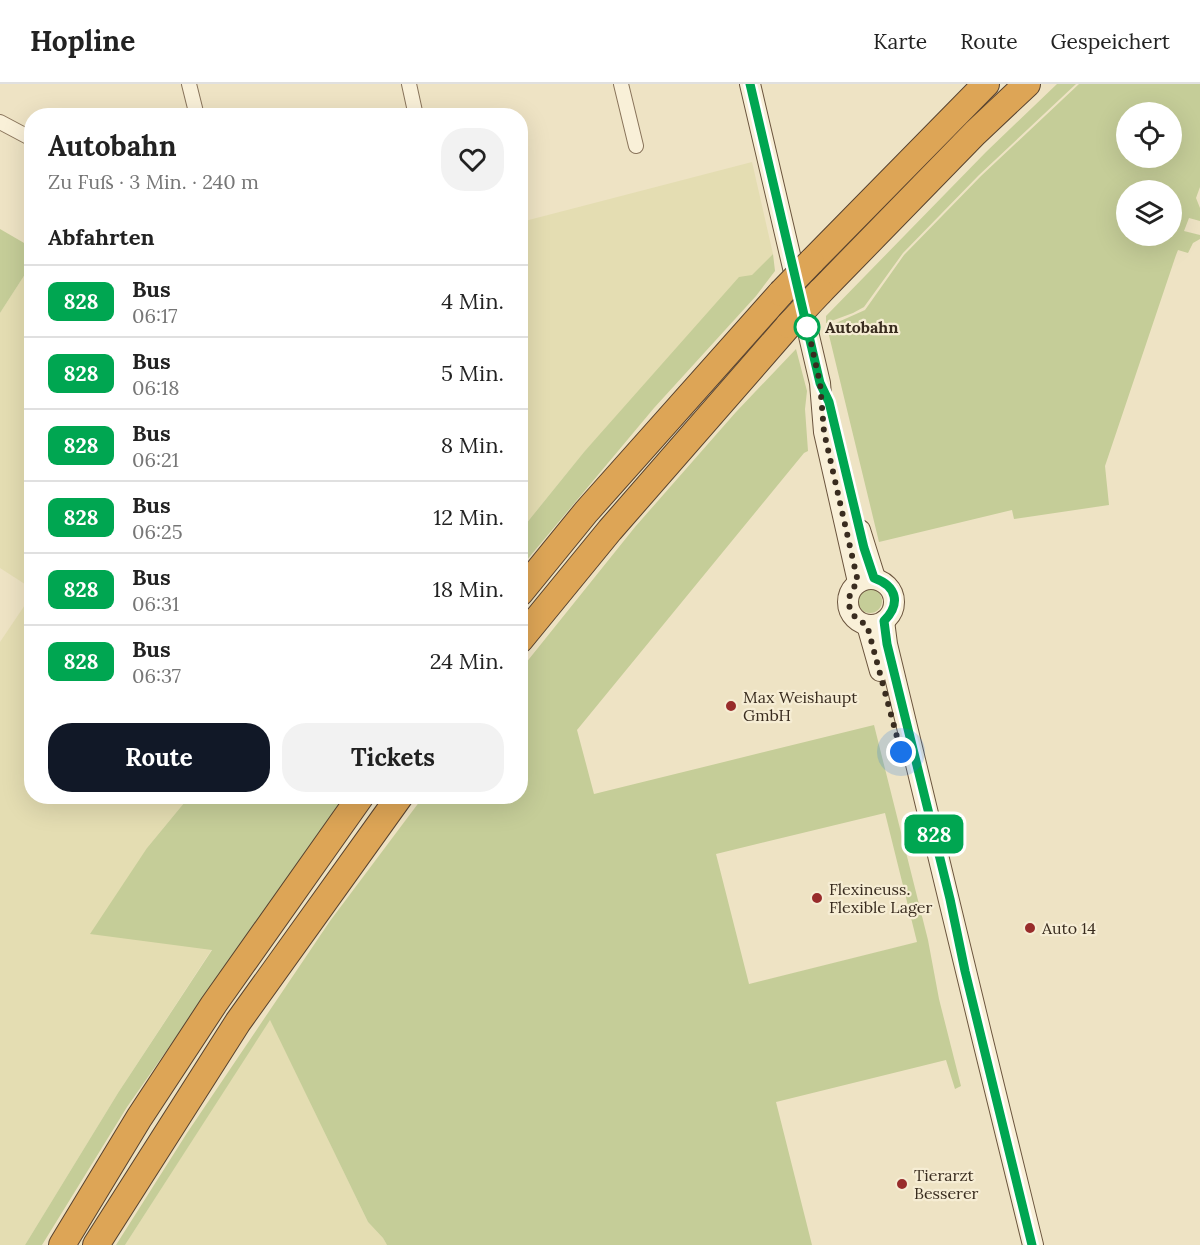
<!DOCTYPE html>
<html lang="de">
<meta charset="utf-8">
<style>
:root{--surface:#fff;--page:#f2f2f2;--text:#222;--muted:#767676;--line:#e0e0e0;--accent:#111827}
body{margin:0;font-family:Lora,serif;background:var(--page);color:var(--text);height:100vh;display:flex;flex-direction:column;font-size:22px;white-space:nowrap}
*{box-sizing:border-box;margin:0}
p{font-size:20px;color:var(--muted)}
.icon{flex:none;width:33px;height:33px;fill:none;stroke:currentColor;stroke-width:2;stroke-linecap:round;stroke-linejoin:round}
.map{position:relative;flex:1;overflow:hidden}
.side{position:absolute;left:24px;top:24px;width:504px;height:696px;display:flex;flex-direction:column;background:var(--surface);border-radius:24px;box-shadow:0 6px 24px #0002}
.side>*{flex:none}
.badge{padding:0 12px;border-radius:9px;font-size:21px;line-height:39px}
.buttons{position:absolute;left:1116px;top:18px;display:grid;gap:12px}
.buttons a{display:grid;place-items:center;width:66px;height:66px;border-radius:50%;background:var(--surface);box-shadow:0 6px 24px #0002;font-size:30px}
.you{position:absolute;width:30px;height:30px;margin:-15px;border:4px solid #fff;border-radius:50%;background:#1a73e8;box-shadow:0 0 0 9px #1a73e833}
.map>.badge{position:absolute;translate:-50% -50%;box-shadow:0 0 0 3px #fff}
h2{padding:0 24px;font-size:22px;line-height:54px}
.round{display:grid;place-items:center;flex:none;width:63px;height:63px;border-radius:24px;background:var(--page)}
.headline{display:flex;align-items:center;justify-content:space-between;height:102px;padding:0 24px}
h1{font-size:28px;font-weight:800;line-height:45px}
.action{display:flex;gap:12px;margin-top:auto;padding:12px 24px}
.action a{flex:1;height:69px;border-radius:24px;background:var(--accent);color:#fff;font-size:24px;font-weight:800;line-height:69px;text-align:center}
.action a+a{background:var(--page);color:var(--text)}
ul{padding:0;list-style:none}
li{display:flex;align-items:center;gap:18px;height:72px;padding:0 24px;border-top:2px solid var(--line)}
li div{flex:1}
li b{display:block;font-size:22px}
li em{font-style:normal}
li .badge{min-width:66px;font-weight:700;text-align:center}
header{display:flex;align-items:center;gap:36px;box-sizing:border-box;height:84px;padding:0 30px;background:var(--surface);border-bottom:2px solid var(--line)}
header strong{font-size:28px}
nav{display:flex;gap:33px;margin-inline-start:auto;font-size:21px}
.map>svg:first-child{display:block}
.farmland{fill:#e4ddb2}
.green{fill:#c5cd98;fill-rule:evenodd}
.lines{fill:none;stroke-linecap:round;stroke-linejoin:round}
.street-casing{stroke:#89745b;stroke-width:16}
.secondary-casing{stroke:#6b553e;stroke-width:22}
.highway-casing{stroke:#57422f;stroke-width:28}
.street{stroke:#f9f0d8;stroke-width:14}
.secondary{stroke:#f9f0d8;stroke-width:20}
.highway{stroke:#dda556;stroke-width:26}
.highway-bridge-casing{stroke:#57422f;stroke-width:28;stroke-linecap:butt}
.highway-bridge{stroke:#dda556;stroke-width:26}
.line-casing{stroke:#fff;stroke-width:14}
.line{stroke:#00a651;stroke-width:9}
.walk{stroke:#392c1f;stroke-width:6;stroke-dasharray:0 10.8}
.stop-dot{fill:#fff;stroke:#00a651;stroke-width:3}
.poi-dot{fill:#982c2b;stroke:#f6edd4;stroke-width:2}
.labels{text-anchor:middle;dominant-baseline:central;stroke-width:4.5;stroke-linejoin:round;paint-order:stroke}
.stop-label{font-size:16px;font-weight:bold;fill:#392c1f;stroke:#f6edd4;text-anchor:start}
.poi-label{font-size:16px;fill:#392c1f;stroke:#f6edd4;text-anchor:start}
</style>
<header>
<strong>Hopline</strong>
<nav><a>Karte</a><a>Route</a><a>Gespeichert</a></nav>
</header>
<div class="map">
<svg width="1200" height="1161" viewBox="0 0 1200 1161">
<rect width="100%" height="100%" fill="#eee3c4"/>
<g class="farmland">
<path d="M752,78l21,92 -189,198 -63,78v-308z"/>
<path d="M31,181v323l-31,-20v-255z"/>
<path d="M31,512l1,200 157,1 -42,51 65,101 -94,144 -93,152h-25v-603z"/>
<path d="M270,935l98,203 15,16 4,7h-262z"/>
</g>
<g class="green">
<path d="M1057,0h19l-97,91 -76,78 -39,54 -11,6 -27,10v-7l160,-164z"/>
<path d="M1079,0h121v103l-4,11 4,10v13l-11,-3 -5,13 16,4v4l-7,4 -5,10 -10,-3 -2,5 -71,211 4,39 -95,14 -2,-9 -133,32 -52,-215 38,-17 39,-55 77,-79zM1126,28h46v46h-46zM1126,106h46v46h-46z"/>
<path d="M0,145l31,18v18l-31,48z"/>
<path d="M773,170l2,17 -19,25 -102,112 -133,159v-37l63,-78 155,-175 13,-2z"/>
<path d="M796,265l11,42 -2,18 3,42 -4,2 -227,277 17,64 280,-69 54,215 11,59 22,87 -6,3 -9,-29 -170,42 36,143h-425l-4,-7 -15,-16 -98,-202 -145,225h-9l71,-112 143,-212 93,-124 97,-1 1,-127 114,-142 101,-115zM885,729l32,129 -168,42 -33,-130z"/>
<circle cx="870" cy="517" r="12"/>
<path d="M189,713h155l-217,310 -85,138h-17l93,-152 94,-143 -122,-16 57,-86z"/>
</g>
<g class="lines">
<defs>
<g id="street">
<path d="M189,0l8,32"/>
<path d="M409,0l7,32"/>
<path d="M621,0l15,62"/>
<path d="M0,38l32,17"/>
</g>
<g id="secondary">
<path d="M750,0l70,299 4,49 34,150"/>
<path d="M860,446l15,48"/>
<circle cx="871" cy="518" r="23"/>
<path d="M884,537l3,23c49,200 96,401 146,601"/>
<path d="M867,541l13,46"/>
</g>
<g id="highway">
<path d="M811,178l175,-178"/>
<path d="M820,208l155,-159 52,-49"/>
<path d="M520,509l66,-81 195,-219"/>
<path d="M520,556l90,-110 179,-205"/>
<path d="M62,1161l77,-127 75,-114 147,-208"/>
<path d="M96,1161l142,-223 162,-226"/>
</g>
</defs>
<use href="#street" class="street-casing"/>
<use href="#secondary" class="secondary-casing"/>
<use href="#highway" class="highway-casing"/>
<use href="#street" class="street"/>
<use href="#secondary" class="secondary"/>
<use href="#highway" class="highway"/>
<defs>
<g id="highway-bridge">
<path d="M781,209l30,-31"/>
<path d="M789,241l31,-33"/>
</g>
</defs>
<use href="#highway-bridge" class="highway-bridge-casing"/>
<use href="#highway-bridge" class="highway-bridge"/>
</g>
<g class="lines">
<defs>
<path id="line" d="M750,0l70,299 9,19 35,146 10,30c23,8 27,26 10,43l3,23 63,255 15,72 67,274"/>
</defs>
<use href="#line" class="line-casing"/>
<use href="#line" class="line"/>
<path class="walk" d="M807,243v-2l13,58 4,49 34,150c-15,16 -11,34 9,43l34,127"/>
</g>
<circle class="stop-dot" cx="807" cy="243" r="12"/>
<g class="poi-dot">
<circle cx="731" cy="622" r="6"/>
<circle cx="817" cy="814" r="6"/>
<circle cx="1030" cy="844" r="6"/>
<circle cx="902" cy="1100" r="6"/>
</g>
<g class="labels">
<g class="stop-label">
<text x="825" y="243">Autobahn</text>
</g>
<g class="poi-label">
<text x="743" y="613">Max Weishaupt<tspan x="743" dy="18">GmbH</tspan></text>
<text x="829" y="805">Flexineuss.<tspan x="829" dy="18">Flexible Lager</tspan></text>
<text x="1042" y="844">Auto 14</text>
<text x="914" y="1091">Tierarzt<tspan x="914" dy="18">Besserer</tspan></text>
</g>
</g>
</svg>
<div class="buttons">
<a><svg class="icon" aria-label="locate" viewBox="0 0 24 24"><circle cx="12" cy="12" r="6"/><path d="M12 2v4M12 18v4M2 12h4M18 12h4"/></svg></a>
<a><svg class="icon" aria-label="layers" viewBox="0 0 24 24"><path d="M12 4l9 5-9 5-9-5zM3 14l9 5 9-5"/></svg></a>
</div>
<div class="you" style="left:901px;top:668px"></div>
<b class="badge" style="left:934px;top:750px;background:#00a651;color:#fff">828</b>
<section class="side">
<div class="headline"><div><h1>Autobahn</h1><p>Zu Fuß · 3 Min. · 240 m</p></div><a class="round"><svg class="icon" aria-label="heart" viewBox="0 0 24 24"><path d="M12 20l-8-8c-3-5 5-10 8-4 3-6 11-1 8 4z"/></svg></a></div>
<h2>Abfahrten</h2>
<ul>
<li><span class="badge" style="background:#00a651;color:#fff">828</span><div><b>Bus</b><p>06:17</p></div><em>4 Min.</em></li>
<li><span class="badge" style="background:#00a651;color:#fff">828</span><div><b>Bus</b><p>06:18</p></div><em>5 Min.</em></li>
<li><span class="badge" style="background:#00a651;color:#fff">828</span><div><b>Bus</b><p>06:21</p></div><em>8 Min.</em></li>
<li><span class="badge" style="background:#00a651;color:#fff">828</span><div><b>Bus</b><p>06:25</p></div><em>12 Min.</em></li>
<li><span class="badge" style="background:#00a651;color:#fff">828</span><div><b>Bus</b><p>06:31</p></div><em>18 Min.</em></li>
<li><span class="badge" style="background:#00a651;color:#fff">828</span><div><b>Bus</b><p>06:37</p></div><em>24 Min.</em></li>
</ul>
<div class="action"><a>Route</a><a>Tickets</a></div>
</section>
</div>
